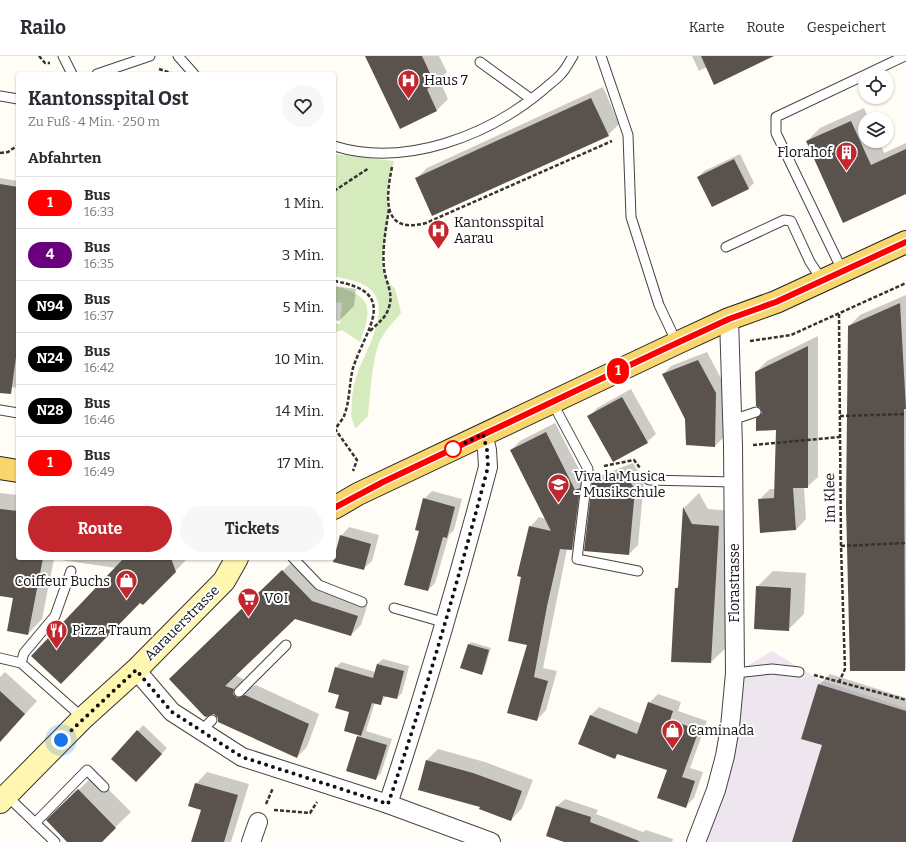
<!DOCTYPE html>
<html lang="de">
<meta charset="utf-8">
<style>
:root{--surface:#fff;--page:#f7f7f7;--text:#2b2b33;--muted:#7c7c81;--line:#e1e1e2;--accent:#c4262e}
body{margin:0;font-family:Bitter,serif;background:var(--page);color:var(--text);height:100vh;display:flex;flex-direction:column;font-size:15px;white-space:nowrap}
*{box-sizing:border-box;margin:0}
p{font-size:13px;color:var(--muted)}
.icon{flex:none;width:22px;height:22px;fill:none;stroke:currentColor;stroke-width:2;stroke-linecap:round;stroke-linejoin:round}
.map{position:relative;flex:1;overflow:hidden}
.drawer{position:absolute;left:16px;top:16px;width:320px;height:488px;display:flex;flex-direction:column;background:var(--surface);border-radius:4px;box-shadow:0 1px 3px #0004}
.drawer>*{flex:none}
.badge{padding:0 8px;border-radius:13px;font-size:14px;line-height:26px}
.tools{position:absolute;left:858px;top:12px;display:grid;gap:8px}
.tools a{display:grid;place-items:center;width:36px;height:36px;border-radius:50%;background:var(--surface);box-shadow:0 1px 3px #0004;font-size:20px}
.you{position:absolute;width:20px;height:20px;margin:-10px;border:3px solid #fff;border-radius:50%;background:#1a73e8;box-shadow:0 0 0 6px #1a73e833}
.map>.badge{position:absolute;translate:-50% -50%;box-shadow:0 0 0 2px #fff}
h2{padding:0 12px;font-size:15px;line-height:36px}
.round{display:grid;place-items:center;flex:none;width:42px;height:42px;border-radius:21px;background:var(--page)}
.summary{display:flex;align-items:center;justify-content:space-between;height:68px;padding:0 12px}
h1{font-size:19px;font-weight:700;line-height:30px}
.cta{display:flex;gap:8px;margin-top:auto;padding:8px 12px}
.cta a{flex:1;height:46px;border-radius:24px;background:var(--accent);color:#fff;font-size:16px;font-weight:700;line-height:46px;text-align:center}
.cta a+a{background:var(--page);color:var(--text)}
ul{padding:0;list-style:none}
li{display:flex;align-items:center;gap:12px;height:52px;padding:0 12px;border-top:1px solid var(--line)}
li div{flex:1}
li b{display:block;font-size:15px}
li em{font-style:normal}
li .badge{min-width:44px;font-weight:700;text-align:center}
header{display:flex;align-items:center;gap:24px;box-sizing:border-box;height:56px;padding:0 20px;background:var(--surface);border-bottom:1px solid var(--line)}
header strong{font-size:19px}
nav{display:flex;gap:22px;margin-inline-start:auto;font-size:14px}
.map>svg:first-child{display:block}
.industrial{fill:#eee6ef}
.green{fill:#d5ebbd}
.shadow{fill:#0003}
.building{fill:#5a524d}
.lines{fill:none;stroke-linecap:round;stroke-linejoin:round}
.lane-casing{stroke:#444;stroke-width:11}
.street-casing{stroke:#444;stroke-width:20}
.secondary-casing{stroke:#333;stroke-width:24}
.primary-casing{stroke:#222;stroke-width:24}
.path{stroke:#333;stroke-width:2.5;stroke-dasharray:4 2;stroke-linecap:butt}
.lane{stroke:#fff;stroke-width:9}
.street{stroke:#fff;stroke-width:18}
.secondary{stroke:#fff6b0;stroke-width:22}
.primary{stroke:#f9d66b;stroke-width:22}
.line-casing{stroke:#fff;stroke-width:9}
.line{stroke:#f00;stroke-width:6}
.walk{stroke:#111;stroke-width:4;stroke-dasharray:0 7.2}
.stop-dot{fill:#fff;stroke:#f00;stroke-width:2}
.labels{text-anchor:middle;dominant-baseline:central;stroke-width:4;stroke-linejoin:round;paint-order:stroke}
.poi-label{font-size:14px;fill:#111;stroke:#fff;text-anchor:start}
.street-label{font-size:14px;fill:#111;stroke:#fff}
</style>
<header>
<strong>Railo</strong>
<nav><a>Karte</a><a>Route</a><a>Gespeichert</a></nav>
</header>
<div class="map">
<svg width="906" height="786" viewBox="0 0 906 786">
<rect width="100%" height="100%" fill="#fffdf5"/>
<path class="industrial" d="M772,595l48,29 86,28v134h-210l39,-169z"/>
<g class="green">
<path d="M334,98l60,7 -7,31 2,16 -7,56 4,16 9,9 6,24c-8,9 -17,19 -22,30 -7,18 -9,53 -11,73l-12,12c-6,-9 -5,-16 -4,-26 0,-9 2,-19 5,-27 8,-25 39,-70 9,-89 -9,-6 -22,-7 -32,-10z"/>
<path d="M334,230c38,9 39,22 26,56l-18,-12 -8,3v-10l6,1 2,-21 -8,-1z"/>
</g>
<g class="shadow">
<path d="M366,0h73l8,16 -8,7 9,20 -11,11z"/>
<path d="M692,0h69l-54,11 -8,4z"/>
<path d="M603,31l16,37 -11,11 -192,44 11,-11z"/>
<path d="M864,52l5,11h-4v22h14l5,12 22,-10v51l-99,-53 13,-13z"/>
<path d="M740,98l14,29 -6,6 -50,-12 6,-6z"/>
<path d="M0,122l18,3v207l-18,-2z"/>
<path d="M334,230l22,3 -2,17 -15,15 -5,-1z"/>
<path d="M906,239v373l-1,2 -56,-344 11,-11z"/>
<path d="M818,280v141l-11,10h-3l2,32 -10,11 -37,-30 11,-11h5l2,-60 -14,-16 -7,-41 11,-11z"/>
<path d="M707,296l17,32 -1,54 -8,8 -29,-27 -23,-45 8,-8z"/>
<path d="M631,333l25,45 -9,8 -58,-25 8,-9z"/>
<path d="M555,367l30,58 -4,59 -9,9h-5l-24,119 14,3 -11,39 -9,10 -15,-144 8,-49 9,-10 7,2 -35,-69 9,-9z"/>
<path d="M633,407l11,18 -6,64 -9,9 -36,-70 9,-9z"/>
<path d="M432,435l30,8 -8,31 -5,5 -14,48 -7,7 -7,-59 3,-32z"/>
<path d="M0,437l18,2v63h170l-45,46 -27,-36 -62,-9 -12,60 -14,15 -13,-37 -15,-2z"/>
<path d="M699,437l9,16 26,2 -7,136 -16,15 -39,-1 4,-73 3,-3 5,-77z"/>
<path d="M349,471l30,8 -7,26 -9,8 -22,-33z"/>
<path d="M293,505l29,31 45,14 -6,19 -10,10 -56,-17 -60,57 8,4v4l5,5 8,-3 63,29 -12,33 -10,10 -78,-39 -39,-49z"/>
<path d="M773,515l33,2 -2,41 -16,16 -31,-43z"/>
<path d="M471,586l20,6 -7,23 -2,3 -13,-30z"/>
<path d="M383,603l26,7 -7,27 -5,5 -11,-2 -6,8 -5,-2 -9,29 26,8 -11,34 -6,6 -28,-9 12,-35 -8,-24 -11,-17 -4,-26 5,-6 34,10 2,-8z"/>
<path d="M5,616l32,29 -37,41v-65z"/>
<path d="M830,618l76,24v144h-112l30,-98 -5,-59z"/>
<path d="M658,638l23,8 -3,9 29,10 -17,47 13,4 -9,26 -9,9 -17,-37 -49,-17 -4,5 -25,-42 9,-9 43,17 7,-21z"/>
<path d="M143,669l24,23 -25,27 -4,-44z"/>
<path d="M438,693l47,13 48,18 -11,28 -11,12 -30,-14 -62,-17 8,-29z"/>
<path d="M207,716l42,12 -18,58h-39l10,-33 -6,-25z"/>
<path d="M94,719l37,37 -31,30h-31l-6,-37z"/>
<path d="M565,743l33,11 -2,4 47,18 3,-2 27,9 -1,3h-105l-20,-7 10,-29z"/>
</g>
<g class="building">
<path d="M365,0h57l13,28 -8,5 10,22 -37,18z"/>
<path d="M701,0h73l-60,29z"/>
<path d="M591,42l18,38 -177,80 -17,-38z"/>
<path d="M851,65l20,44 35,-16v45l-63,29 -37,-82z"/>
<path d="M734,103l15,30 -37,18 -15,-30z"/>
<path d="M0,128l18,3v155l-7,52 -11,-1z"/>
<path d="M900,247l6,106h-2l1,262h-55l-4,-166 2,-179z"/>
<path d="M808,290v142h-15l3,42 -36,3 -2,-34 16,-1 2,-68 -20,1v-13l6,-5 -2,-5 -4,-2 -1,-34z"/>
<path d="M698,304l18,33 -1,54 -29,-2 -1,-26 -23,-45z"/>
<path d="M622,341l26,46 -35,19 -26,-46z"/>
<path d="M546,376l29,58 5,-2 -8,62 -12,-1 -13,57 -13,71 14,4 -11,40 -30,-8 20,-68 -19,-4 13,-64 -4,-1 12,-50 22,5 -41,-81z"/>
<path d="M624,415l11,19 -6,65 -45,-4 8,-68z"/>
<path d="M423,442l32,9 -8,31 -4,-1 -15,54 -24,-6 15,-54 -4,-1z"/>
<path d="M683,451l9,17 27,2 -8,137 -40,-1 4,-74h3z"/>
<path d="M0,453l18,2v47h25l-15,77 -21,-4 6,-33 -13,-2z"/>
<path d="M340,479l31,9 -7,26 -31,-8z"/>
<path d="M124,502h47l5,14 -33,33 -3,-2 -79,81 -30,-28z"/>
<path d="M282,514l30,31 46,15 -7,20 -56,-17 -70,67 9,3 -1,5 4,4 8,-3 64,29 -12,34 -79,-36v-4l-4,-4 -8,3 -2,-1 -35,-37z"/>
<path d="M756,530l35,2 -2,43 -35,-2z"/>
<path d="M468,588l21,6 -7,25 -22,-7z"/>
<path d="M377,608l27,7 -7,28 -14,-3 -2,9 -9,-2 -11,33 -17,-5 5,-19 -14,-4 4,-13 -11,-3 7,-25 38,11z"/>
<path d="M818,628l88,27v131h-114l30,-97 -21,-6z"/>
<path d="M0,635l25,23 -25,28z"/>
<path d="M648,646l25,9 -3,9 29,10 -17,47 13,4 -9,27 -29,-10 10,-28 -50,-16 -2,5 -37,-15 12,-29 47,19z"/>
<path d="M137,674l25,24 -26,28 -25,-23z"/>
<path d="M357,680l30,9 -11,35 -30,-9z"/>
<path d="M426,704l47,13 49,18 -11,30 -32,-12 1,-2 -62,-17z"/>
<path d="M195,727l43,12 -14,47h-33l10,-32 -13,-4z"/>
<path d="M78,733l38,39 -14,14h-35l-21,-22z"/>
<path d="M556,750l35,11 -1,5 49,19 -1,1h-74l-18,-6z"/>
</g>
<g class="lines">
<defs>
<g id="lane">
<path d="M63,0l9,18"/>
<path d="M178,0l16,18"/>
<path d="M601,0l27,79 3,82 28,88 18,38"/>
<path d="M480,6l51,37"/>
<path d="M97,18l53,-18"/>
<path d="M0,40l18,3"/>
<path d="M334,90c71,22 154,-10 209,-56 6,-6 13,-10 18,-16 5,-5 8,-12 12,-18"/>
<path d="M726,191l58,-27 7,1 19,41 12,18"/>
<path d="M843,216l-67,-139v-16l129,-61"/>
<path d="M552,346l36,67 -11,90 61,12"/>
<path d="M0,354l18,3"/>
<path d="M732,364l24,-8"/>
<path d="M649,424l84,2"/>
<path d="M293,502l26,27 43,17"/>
<path d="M394,552l52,15"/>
<path d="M0,602l21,5 62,55"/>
<path d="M21,607l3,-10 31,-37 16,-45"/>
<path d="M735,617l37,-4 27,3"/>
<path d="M239,636l47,-47"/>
<path d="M201,675l11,-11"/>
<path d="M6,739l49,47"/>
<path d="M35,767l52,-53 17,17"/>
</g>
<g id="street">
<path d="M136,614l36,42 70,45 146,47 103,38"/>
<path d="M388,748c37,-111 70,-223 100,-337l-1,-17 -4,-16"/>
<path d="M251,786l7,-20"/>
<path d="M696,786l20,-52 9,-34 5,-29 5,-54 -2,-227 -4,-127"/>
</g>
<path id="secondary" d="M0,746l83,-84 53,-48 88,-89 13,-23"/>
<g id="primary">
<path d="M0,412l18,3"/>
<path d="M334,452l24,-14 319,-151 52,-24 47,-17 130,-60"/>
</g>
</defs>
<use href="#lane" class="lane-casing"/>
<use href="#street" class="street-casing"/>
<use href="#secondary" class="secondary-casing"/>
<use href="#primary" class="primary-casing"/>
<g class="path">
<path d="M39,0l6,7h5"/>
<path d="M159,13l12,4"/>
<path d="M0,97l8,-1 10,-7"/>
<path d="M392,111c-6,30 -11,68 34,56l186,-82"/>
<path d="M334,135l35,-23"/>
<path d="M334,225c67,11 32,47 19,87 -4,15 -3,33 -9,48 -2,4 -6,9 -9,13l22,31 -4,11"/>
<path d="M839,258l2,232 4,123 -6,13"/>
<path d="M370,275c8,-8 16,-13 19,-24 5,-14 -4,-26 -5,-39 -2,-20 2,-40 5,-59"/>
<path d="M750,285l41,-6 115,-52"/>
<path d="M840,360l66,-2"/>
<path d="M753,389l87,-8"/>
<path d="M604,410l30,-6 6,8"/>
<path d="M841,490l65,-3"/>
<path d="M814,619l92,25"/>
<path d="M266,748l7,-16"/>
<path d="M274,754l36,3 7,-11"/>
</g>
<use href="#lane" class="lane"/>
<use href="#street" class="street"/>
<use href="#secondary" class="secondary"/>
<use href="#primary" class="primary"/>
</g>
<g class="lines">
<defs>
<path id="line" d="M334,452l49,-26 281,-133 65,-30 47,-17 130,-60"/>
</defs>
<use href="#line" class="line-casing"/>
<use href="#line" class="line"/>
<path class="walk" d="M61,684l75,-70 36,42 70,45 146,47c38,-111 70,-223 100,-337l-1,-17 -4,-16 -30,15"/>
</g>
<defs>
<symbol id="hospital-pin" viewBox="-11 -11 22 30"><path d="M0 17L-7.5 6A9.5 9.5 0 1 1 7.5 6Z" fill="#c4262e" stroke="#fff"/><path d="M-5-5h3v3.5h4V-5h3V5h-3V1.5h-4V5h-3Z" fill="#fff"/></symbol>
<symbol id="building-pin" viewBox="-11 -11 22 30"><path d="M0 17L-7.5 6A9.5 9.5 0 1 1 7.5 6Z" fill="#c4262e" stroke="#fff"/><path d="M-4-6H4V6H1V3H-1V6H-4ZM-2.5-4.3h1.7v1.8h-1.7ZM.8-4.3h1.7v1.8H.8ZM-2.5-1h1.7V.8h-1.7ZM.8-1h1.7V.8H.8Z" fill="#fff"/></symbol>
<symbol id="school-pin" viewBox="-11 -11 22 30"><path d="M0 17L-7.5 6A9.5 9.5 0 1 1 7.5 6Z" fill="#c4262e" stroke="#fff"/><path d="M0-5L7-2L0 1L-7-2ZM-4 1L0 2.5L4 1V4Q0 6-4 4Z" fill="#fff"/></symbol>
<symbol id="shop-pin" viewBox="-11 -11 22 30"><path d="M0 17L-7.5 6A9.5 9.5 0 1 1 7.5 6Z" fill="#c4262e" stroke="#fff"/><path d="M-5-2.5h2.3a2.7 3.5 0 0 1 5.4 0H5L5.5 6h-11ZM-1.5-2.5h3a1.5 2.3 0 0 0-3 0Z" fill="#fff"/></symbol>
<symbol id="supermarket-pin" viewBox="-11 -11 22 30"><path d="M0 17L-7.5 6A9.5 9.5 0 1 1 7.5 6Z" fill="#c4262e" stroke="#fff"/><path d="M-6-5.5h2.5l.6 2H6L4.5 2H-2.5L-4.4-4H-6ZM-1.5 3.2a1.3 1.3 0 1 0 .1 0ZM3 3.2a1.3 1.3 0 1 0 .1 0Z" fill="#fff"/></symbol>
<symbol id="restaurant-pin" viewBox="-11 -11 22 30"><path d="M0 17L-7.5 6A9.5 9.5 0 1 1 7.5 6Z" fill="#c4262e" stroke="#fff"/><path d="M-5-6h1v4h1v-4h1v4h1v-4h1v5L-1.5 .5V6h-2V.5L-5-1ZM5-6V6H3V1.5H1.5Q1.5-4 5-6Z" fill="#fff"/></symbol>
</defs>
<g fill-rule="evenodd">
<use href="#hospital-pin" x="396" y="12" width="25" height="34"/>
<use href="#building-pin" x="834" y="84" width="25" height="34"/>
<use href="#hospital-pin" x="426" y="162" width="25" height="34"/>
<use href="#school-pin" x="546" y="416" width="25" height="34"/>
<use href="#shop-pin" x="114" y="512" width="25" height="34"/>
<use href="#supermarket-pin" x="236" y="530" width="25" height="34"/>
<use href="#restaurant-pin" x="44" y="562" width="25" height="34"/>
<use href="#shop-pin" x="660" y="662" width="25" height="34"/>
</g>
<circle class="stop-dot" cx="453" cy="393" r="8"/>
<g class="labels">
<g class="poi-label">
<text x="424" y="24">Haus 7</text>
<text x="832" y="96" text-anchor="end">Florahof</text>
<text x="454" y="166">Kantonsspital<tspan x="454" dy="16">Aarau</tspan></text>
<text x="574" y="420">Viva la Musica<tspan x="574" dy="16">- Musikschule</tspan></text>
<text x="110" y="525" text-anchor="end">Coiffeur Buchs</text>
<text x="264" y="542">VOI</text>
<text x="72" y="574">Pizza Traum</text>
<text x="688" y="674">Caminada</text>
</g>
<g class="street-label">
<text transform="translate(830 442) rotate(-91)">Im Klee</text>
<text transform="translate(734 527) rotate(-90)">Florastrasse</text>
<text transform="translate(182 567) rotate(-45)">Aarauerstrasse</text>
</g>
</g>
</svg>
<div class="tools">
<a><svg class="icon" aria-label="locate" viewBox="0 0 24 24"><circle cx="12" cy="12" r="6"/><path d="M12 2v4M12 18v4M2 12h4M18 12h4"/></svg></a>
<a><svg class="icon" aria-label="layers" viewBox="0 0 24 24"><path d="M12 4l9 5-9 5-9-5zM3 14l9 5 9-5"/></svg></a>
</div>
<div class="you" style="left:61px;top:684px"></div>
<b class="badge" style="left:618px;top:315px;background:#f00;color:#fff">1</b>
<section class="drawer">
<div class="summary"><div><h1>Kantonsspital Ost</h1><p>Zu Fuß · 4 Min. · 250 m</p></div><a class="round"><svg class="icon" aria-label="heart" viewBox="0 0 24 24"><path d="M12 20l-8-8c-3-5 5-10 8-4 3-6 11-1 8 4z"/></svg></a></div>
<h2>Abfahrten</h2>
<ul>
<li><span class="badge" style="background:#f00;color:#fff">1</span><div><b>Bus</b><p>16:33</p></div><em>1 Min.</em></li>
<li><span class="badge" style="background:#6b007d;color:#fff">4</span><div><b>Bus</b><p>16:35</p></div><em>3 Min.</em></li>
<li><span class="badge" style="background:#000;color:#fff">N94</span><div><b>Bus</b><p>16:37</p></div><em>5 Min.</em></li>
<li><span class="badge" style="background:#000;color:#fff">N24</span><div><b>Bus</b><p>16:42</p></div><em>10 Min.</em></li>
<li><span class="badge" style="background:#000;color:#fff">N28</span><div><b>Bus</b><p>16:46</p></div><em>14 Min.</em></li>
<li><span class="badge" style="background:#f00;color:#fff">1</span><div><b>Bus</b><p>16:49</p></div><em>17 Min.</em></li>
</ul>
<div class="cta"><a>Route</a><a>Tickets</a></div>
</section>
</div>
